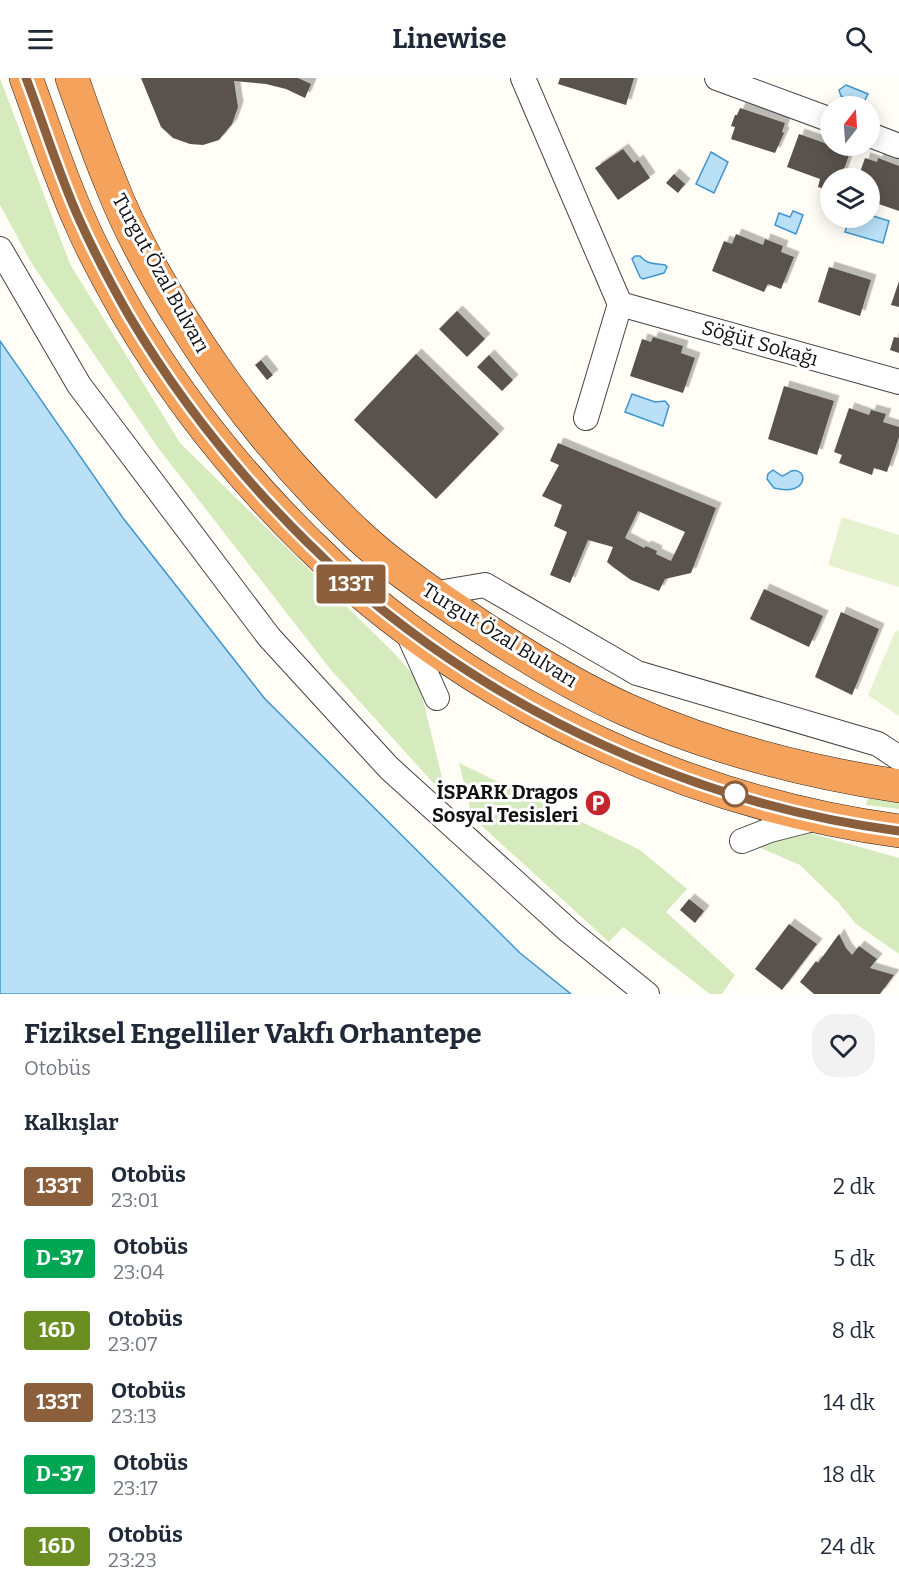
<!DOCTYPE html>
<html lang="tr">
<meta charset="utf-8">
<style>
:root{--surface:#fff;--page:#f2f2f3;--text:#1f2937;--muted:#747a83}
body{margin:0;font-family:Bitter,serif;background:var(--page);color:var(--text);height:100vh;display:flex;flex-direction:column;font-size:22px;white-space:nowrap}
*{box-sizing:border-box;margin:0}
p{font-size:20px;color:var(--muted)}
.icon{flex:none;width:33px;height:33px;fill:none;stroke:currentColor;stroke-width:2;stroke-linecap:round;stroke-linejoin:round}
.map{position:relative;height:916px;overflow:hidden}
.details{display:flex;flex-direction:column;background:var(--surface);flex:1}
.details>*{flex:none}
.badge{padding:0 12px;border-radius:4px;font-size:21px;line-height:39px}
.needle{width:39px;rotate:17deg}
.controls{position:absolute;left:820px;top:18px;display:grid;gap:12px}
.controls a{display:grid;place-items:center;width:60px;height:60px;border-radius:50%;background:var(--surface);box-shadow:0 3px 15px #0003;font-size:30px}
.map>.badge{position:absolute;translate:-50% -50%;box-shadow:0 0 0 3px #fff}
h2{padding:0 24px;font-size:22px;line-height:54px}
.round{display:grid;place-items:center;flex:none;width:63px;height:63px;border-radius:24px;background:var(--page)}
.summary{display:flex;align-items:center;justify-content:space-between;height:102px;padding:0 24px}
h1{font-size:28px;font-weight:700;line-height:45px}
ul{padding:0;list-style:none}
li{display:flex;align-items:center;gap:18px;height:72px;padding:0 24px}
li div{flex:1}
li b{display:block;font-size:22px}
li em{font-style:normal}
li .badge{min-width:66px;font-weight:700;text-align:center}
header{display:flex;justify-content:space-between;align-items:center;height:78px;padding:0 24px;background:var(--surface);font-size:27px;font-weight:700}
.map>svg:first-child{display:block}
.green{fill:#d5ebbd}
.pitch{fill:#e6f2cf}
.water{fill:#b9e0f7;stroke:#3f96cf;stroke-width:1.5}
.building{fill:#5a524d;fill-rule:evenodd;filter:url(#shadow)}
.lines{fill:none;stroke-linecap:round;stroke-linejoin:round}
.minor-casing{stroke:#444;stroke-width:26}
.highway-casing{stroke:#222;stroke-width:34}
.minor{stroke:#fff;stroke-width:24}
.highway{stroke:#f5a25d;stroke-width:33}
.line-casing{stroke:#fff;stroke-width:14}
.line{stroke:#8b5e3c;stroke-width:9}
.stop-dot{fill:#fff;stroke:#8b5e3c;stroke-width:3}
.labels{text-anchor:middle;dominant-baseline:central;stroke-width:6;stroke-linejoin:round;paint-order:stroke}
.street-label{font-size:20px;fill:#111;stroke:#fff}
.poi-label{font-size:20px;font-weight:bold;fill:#111;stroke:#fff;text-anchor:end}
</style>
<header><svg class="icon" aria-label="menu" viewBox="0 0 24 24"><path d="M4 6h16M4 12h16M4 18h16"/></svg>Linewise<svg class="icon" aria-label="search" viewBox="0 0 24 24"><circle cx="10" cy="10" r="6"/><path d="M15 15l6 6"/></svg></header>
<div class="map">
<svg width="899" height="916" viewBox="0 0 899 916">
<defs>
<filter id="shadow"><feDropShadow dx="5.5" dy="-5.5" stdDeviation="0" flood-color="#0004"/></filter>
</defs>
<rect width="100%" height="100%" fill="#fffdf5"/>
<g class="green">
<path d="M0,0l70,186 110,179 214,210 24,27 29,118 -116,-128 -172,-221 -127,-185 -32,-59z"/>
<path d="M459,685l181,87 47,39 -21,23 69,63 -13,19h-12l-87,-67 -14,15 -137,-125z"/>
<path d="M868,719l31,4v8l-33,-4z"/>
<path d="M792,750l107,30v96l-43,-30 -18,-22 -38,-37 -51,-22z"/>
</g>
<g class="pitch">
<path d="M842,439l57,18v52l-71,-22z"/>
<path d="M899,552v86l-31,-21 27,-63z"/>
</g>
<g class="water">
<path d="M846,7l22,9 -6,12 -21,-10 -2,-6z"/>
<path d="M711,74l17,10 -14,31 -18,-9z"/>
<path d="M793,133l10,4 -7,19 -21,-9 4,-12 11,4z"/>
<path d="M870,137l19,6 -6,22 -38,-11 4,-14h21z"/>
<path d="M635,178h5c7,9 15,7 25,9l2,2 -3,6 -21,6 -3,-2 -8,-18z"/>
<path d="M0,263l123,177 142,181 255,254 51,41h-571z"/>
<path d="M632,316l23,8 10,-1 4,5 -6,20 -38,-14z"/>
<path d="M773,392l9,6c4,-1 6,-3 9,-5 17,-5 19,26 -17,17l-7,-9 1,-5z"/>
</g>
<g class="building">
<path d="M141,0h157l13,6 -6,14 -19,-9 -20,-5 -32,-3 4,26 -6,17 -13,16 -16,5 -13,-1 -17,-6 -12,-11z"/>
<path d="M560,0h74l-8,27 -68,-21z"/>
<path d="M740,30l45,15 -3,9 2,1 -9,20 -44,-14 4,-12 -4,-1 4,-11h2z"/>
<path d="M799,56l51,18 -9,26h-10v13l-13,-4 2,-8 -33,-12z"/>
<path d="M623,71l11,14 4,-3 12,18 -32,22 -23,-32z"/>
<path d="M865,80l12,4 1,-4 21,8v45l-29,-10v-23h-12z"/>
<path d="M674,96l11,10 -7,9 -12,-10z"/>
<path d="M736,156l27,11 2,-6 18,7 -2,6 13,5 -13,32 -13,-5 -4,8 -52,-21 12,-30 8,3z"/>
<path d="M829,189l42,13 -11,36 -42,-14z"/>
<path d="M899,203v26l-8,-2z"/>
<path d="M457,233l28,28 -18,18 -28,-28z"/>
<path d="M653,259l30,9 -2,7 14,5 -12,35 -53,-17 12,-37 9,3z"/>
<path d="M894,259l5,1v15l-9,-3z"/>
<path d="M416,276l83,80 -63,65 -82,-79z"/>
<path d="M489,277l24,25 -11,11 -25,-24z"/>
<path d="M261,282l12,15 -6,5 -12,-15z"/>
<path d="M784,308l50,15 -17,54 -49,-16z"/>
<path d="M849,330l20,7 2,-5 15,4 -3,8 16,5v10l-12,35 -13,-4 -2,7 -33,-12 3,-8 -8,-3z"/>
<path d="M558,365l158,65 -25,65 -26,6 -6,12 -28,-11 -18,-13 -6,-5 6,-15 -25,-7 -18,43 -20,-8 17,-43 -13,-6 8,-21 -20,-9 17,-31 -9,-4zM638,433l47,21 -14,29 -15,-7 1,-3 -11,-5 -2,2 -19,-10z"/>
<path d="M764,511l59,27 -14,31 -59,-28z"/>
<path d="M841,534l38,17 -27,66 -37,-18z"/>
<path d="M689,821l15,12 -9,12 -15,-13z"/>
<path d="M789,846l28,20 -35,46 -27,-21z"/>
<path d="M839,856l7,14 6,7 7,-9 18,13 -7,9 24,7 -14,19h-66l-14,-12 16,-21 2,2z"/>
</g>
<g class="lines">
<defs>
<g id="minor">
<path d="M523,0l97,226 279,78"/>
<path d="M717,0l114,42"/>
<path d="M870,57l29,11"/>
<path d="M0,171l79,136 190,252 120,131 180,163 78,63"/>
<path d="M586,340l34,-114"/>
<path d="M432,516l53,-9 152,88 241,71 21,14"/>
<path d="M406,551l31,69"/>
<path d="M742,763l28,-11 47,-12"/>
</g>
<g id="highway">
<path d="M26,0c18,48 33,97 54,143 13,31 31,63 48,93 50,85 111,161 181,230 13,12 26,26 40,38 153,133 349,222 550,249"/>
<path d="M72,0c12,34 24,69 38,103 18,47 48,101 75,143 48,76 106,148 172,210 32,30 69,56 105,80 53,36 107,70 165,96 86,38 180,62 272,76"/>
</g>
</defs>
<use href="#minor" class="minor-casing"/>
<use href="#highway" class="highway-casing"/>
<use href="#minor" class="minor"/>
<use href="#highway" class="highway"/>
</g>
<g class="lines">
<defs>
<path id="line" d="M26,0c18,47 33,97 54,143 14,31 31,63 48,93 50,85 111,161 181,230 13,12 26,26 40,38 152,132 350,223 550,249"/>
</defs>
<use href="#line" class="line-casing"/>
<use href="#line" class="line"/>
</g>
<defs>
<symbol id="parking-disc" viewBox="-11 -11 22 22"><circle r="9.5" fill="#c4262e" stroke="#fff"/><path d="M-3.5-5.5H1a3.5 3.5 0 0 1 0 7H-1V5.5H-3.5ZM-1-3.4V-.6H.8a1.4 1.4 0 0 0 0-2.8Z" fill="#fff"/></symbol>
</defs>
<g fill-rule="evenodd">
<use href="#parking-disc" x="583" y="710" width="30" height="30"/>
</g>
<circle class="stop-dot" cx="735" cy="716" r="12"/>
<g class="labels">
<g class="street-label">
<text transform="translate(161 195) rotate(61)">Turgut Özal Bulvarı</text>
<text transform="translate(760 265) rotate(16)">Söğüt Sokağı</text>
<text transform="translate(500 557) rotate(32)">Turgut Özal Bulvarı</text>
</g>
<g class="poi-label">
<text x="578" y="714">İSPARK Dragos<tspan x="578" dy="23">Sosyal Tesisleri</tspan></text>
</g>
</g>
</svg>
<div class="controls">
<a><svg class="needle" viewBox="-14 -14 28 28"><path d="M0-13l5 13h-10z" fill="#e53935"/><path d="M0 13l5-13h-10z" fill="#747a83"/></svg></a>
<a><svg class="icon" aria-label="layers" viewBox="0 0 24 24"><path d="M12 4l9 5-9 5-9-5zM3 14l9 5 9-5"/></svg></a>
</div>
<b class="badge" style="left:351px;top:506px;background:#8b5e3c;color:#fff">133T</b>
</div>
<section class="details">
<div class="summary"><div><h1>Fiziksel Engelliler Vakfı Orhantepe</h1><p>Otobüs</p></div><a class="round"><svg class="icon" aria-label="heart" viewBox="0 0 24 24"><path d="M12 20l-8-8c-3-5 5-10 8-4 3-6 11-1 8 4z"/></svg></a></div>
<h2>Kalkışlar</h2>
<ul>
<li><span class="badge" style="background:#8b5e3c;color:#fff">133T</span><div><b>Otobüs</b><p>23:01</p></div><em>2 dk</em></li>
<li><span class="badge" style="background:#00a651;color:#fff">D-37</span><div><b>Otobüs</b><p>23:04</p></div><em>5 dk</em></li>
<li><span class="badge" style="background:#6b8e23;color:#fff">16D</span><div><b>Otobüs</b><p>23:07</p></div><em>8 dk</em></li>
<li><span class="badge" style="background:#8b5e3c;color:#fff">133T</span><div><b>Otobüs</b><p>23:13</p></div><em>14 dk</em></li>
<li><span class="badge" style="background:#00a651;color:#fff">D-37</span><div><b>Otobüs</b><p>23:17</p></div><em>18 dk</em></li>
<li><span class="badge" style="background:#6b8e23;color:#fff">16D</span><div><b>Otobüs</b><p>23:23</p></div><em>24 dk</em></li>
</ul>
</section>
